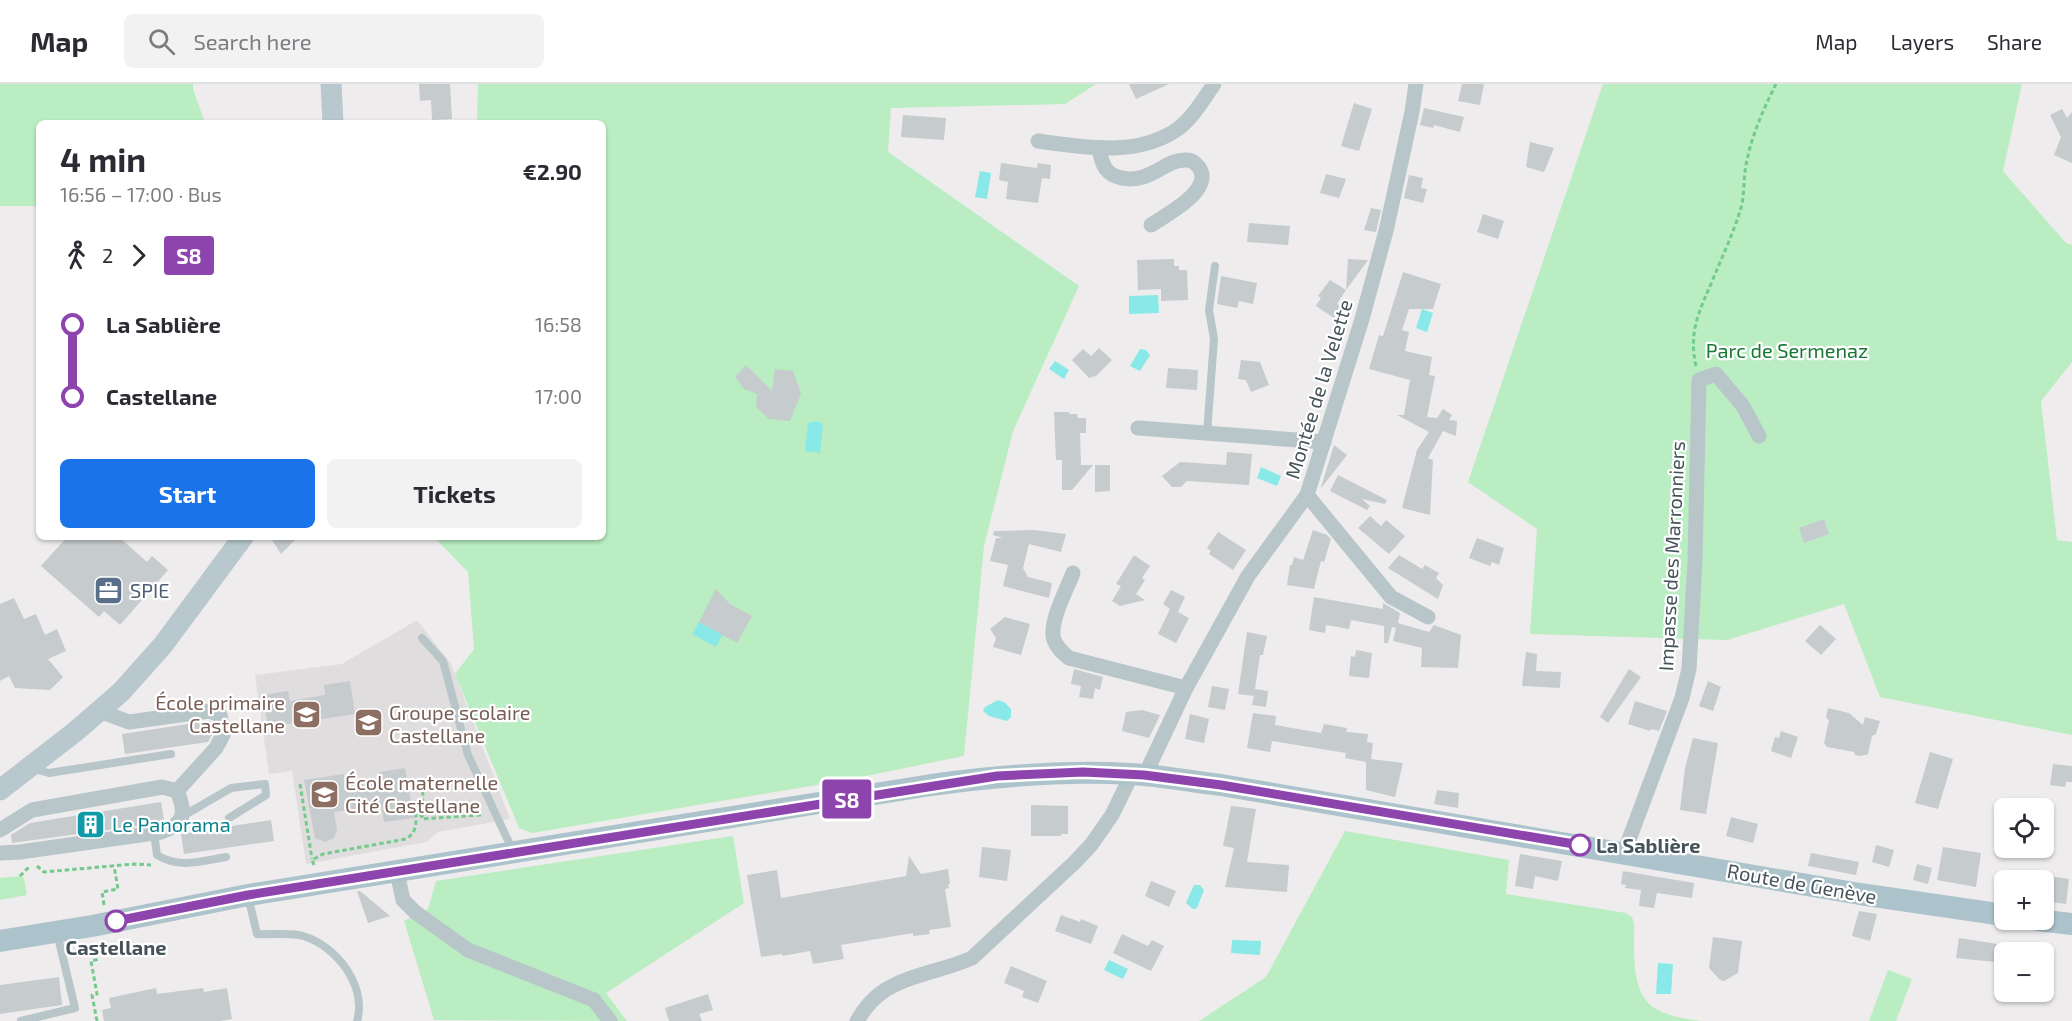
<!DOCTYPE html>
<meta charset="utf-8">
<style>
:root{--surface:#fff;--page:#f2f2f3;--text:#2b2b33;--muted:#7c7c81;--line:#e1e1e2;--accent:#1a73e8}
body{margin:0;font-family:"Exo 2",sans-serif;background:var(--page);color:var(--text);height:100vh;display:flex;flex-direction:column;font-size:22px;white-space:nowrap}
*{box-sizing:border-box;margin:0}
p{font-size:20px;color:var(--muted)}
.icon{flex:none;width:33px;height:33px;fill:none;stroke:currentColor;stroke-width:2;stroke-linecap:round;stroke-linejoin:round}
.map{position:relative;flex:1;overflow:hidden}
.drawer{position:absolute;left:36px;top:36px;width:570px;height:420px;display:flex;flex-direction:column;background:var(--surface);border-radius:9px;box-shadow:0 2px 4px #0004}
.drawer>*{flex:none}
.badge{padding:0 12px;border-radius:4px;font-size:21px;line-height:39px}
.tools{position:absolute;left:1994px;top:714px;display:grid;gap:12px}
.tools a{display:grid;place-items:center;width:60px;height:60px;border-radius:9px;background:var(--surface);box-shadow:0 2px 4px #0004;font-size:30px}
.map>.badge{position:absolute;translate:-50% -50%;box-shadow:0 0 0 3px #fff}
.legs{display:flex;align-items:center;gap:9px;height:66px;padding:0 24px;font-size:20px}
.legs p{margin-inline-start:auto}
.summary{display:flex;align-items:center;justify-content:space-between;height:102px;padding:0 24px}
h1{font-size:33px;font-weight:700;line-height:45px}
.cta{display:flex;gap:12px;margin-top:auto;padding:12px 24px}
.cta a{flex:1;height:69px;border-radius:9px;background:var(--accent);color:#fff;font-size:24px;font-weight:700;line-height:69px;text-align:center}
.cta a+a{background:var(--page);color:var(--text)}
ul{padding:0 24px;list-style:none}
li{display:flex;align-items:center;gap:21px;height:72px;font-size:22px}
li i{display:grid;place-items:center;width:9px;height:100%;margin:0 8px;background:currentColor}
li i::after{content:'';width:15px;height:15px;margin:-8px;border:4px solid;border-radius:50%;background:var(--surface)}
li p{margin-inline-start:auto}
li:first-child i{background:linear-gradient(#0000 50%,currentColor 0)}
li:last-child i{background:linear-gradient(currentColor 50%,#0000 0)}
header{display:flex;align-items:center;gap:36px;box-sizing:border-box;height:84px;padding:0 30px;background:var(--surface);border-bottom:2px solid var(--line)}
header strong{font-size:28px}
nav{display:flex;gap:33px;margin-inline-start:auto;font-size:21px}
.search{width:420px;height:54px;background:var(--page);display:flex;align-items:center;gap:15px;box-sizing:border-box;padding:0 21px;border-radius:9px;color:var(--muted);font-size:22px}
.map>svg:first-child{display:block}
.education{fill:#e0ddde}
.green{fill:#baedc2}
.water{fill:#88e9e8}
.building{fill:#c6cbce}
.lines{fill:none;stroke-linecap:round;stroke-linejoin:round}
.path{stroke:#73ca8c;stroke-width:3;stroke-dasharray:4.5 3;stroke-linecap:butt}
.lane{stroke:#b8c5c9;stroke-width:8}
.street{stroke:#b8c5c9;stroke-width:15}
.secondary{stroke:#b8c8ce;stroke-width:21}
.primary{stroke:#acc3cb;stroke-width:22}
.line-1-casing{stroke:#fff;stroke-width:14}
.line-1{stroke:#8e44ad;stroke-width:9}
.stop-1-dot{fill:#fff;stroke:#8e44ad;stroke-width:3}
.labels{text-anchor:middle;dominant-baseline:central;stroke-width:4.5;stroke-linejoin:round;paint-order:stroke}
.park-label{font-size:20px;fill:#187833;stroke:#fff}
.street-label{font-size:20px;fill:#455459;stroke:#fff}
.service-label{font-size:20px;fill:#4e5e75;stroke:#fff;text-anchor:start}
.education-label{font-size:20px;fill:#785e54;stroke:#fff;text-anchor:start}
.culture-label{font-size:20px;fill:#0d838f;stroke:#fff;text-anchor:start}
.stop-label{font-size:20px;font-weight:bold;fill:#455459;stroke:#fff;text-anchor:start}
</style>
<header>
<strong>Map</strong>
<div class="search"><svg class="icon" aria-label="search" viewBox="0 0 24 24"><circle cx="10" cy="10" r="6"/><path d="M15 15l6 6"/></svg>Search here</div>
<nav><a>Map</a><a>Layers</a><a>Share</a></nav>
</header>
<div class="map">
<svg width="2072" height="937" viewBox="0 0 2072 937">
<rect width="100%" height="100%" fill="#efeced"/>
<path class="education" d="M417,536l34,44 59,155 -72,13 -12,10 -120,22 -14,-93 -23,3 -14,-99 87,-11z"/>
<g class="green">
<path d="M0,0h193v5l12,34h-166v83h-39z"/>
<path d="M478,0h618l-31,20 -174,4 -3,44 191,134 -66,145 -29,115 -20,210 -118,24 -314,53 -13,-5 -64,-154 19,-25 -6,-77 -34,-35h169v-414h-126z"/>
<path d="M1603,0h419l-19,87 63,72 6,2v117l-31,39 16,139 15,2v193l-192,-38 -36,-93 -117,36 -197,-6 7,-105 -69,-47z"/>
<path d="M1345,747l164,29 -3,34 120,19 6,4 2,6c1,27 -5,70 22,86 13,8 31,10 45,12h-502l67,-44z"/>
<path d="M733,752l11,67 -138,90 21,28 -193,-1 -30,-99 24,-12 8,-28z"/>
<path d="M20,792l4,2 3,17 -27,5v-22z"/>
<path d="M1888,886l24,9 -16,42h-27z"/>
</g>
<g class="water">
<path d="M980,87l11,2 -4,26 -12,-2z"/>
<path d="M1158,211l1,18 -30,1v-18z"/>
<path d="M1422,225l11,4 -6,19 -11,-4z"/>
<path d="M1140,265l6,1 4,5 -10,16 -10,-5z"/>
<path d="M1055,277l14,9 -5,9 -15,-10z"/>
<path d="M816,337l7,3 -3,29 -15,-2 3,-28z"/>
<path d="M1261,383l20,9 -4,10 -20,-8z"/>
<path d="M699,538l14,8 13,-2 -10,19 -24,-13z"/>
<path d="M998,616l6,2 7,7v8l-4,4 -18,-5 -6,-5 2,-4z"/>
<path d="M1194,801h6l4,5 -7,18 -4,1 -7,-6z"/>
<path d="M1232,856l29,1 -1,14 -29,-2z"/>
<path d="M1109,876l19,9 -5,10 -19,-9z"/>
<path d="M1658,879l15,1 -2,30h-15z"/>
</g>
<g class="building">
<path d="M419,0h31l2,35 -20,1 -1,-20 -11,1z"/>
<path d="M1129,0h40l-33,15z"/>
<path d="M1462,0h22l-4,21 -22,-4z"/>
<path d="M1354,19l18,6 -13,42 -18,-5z"/>
<path d="M1424,24l40,9 -4,15 -26,-7 -1,3 -13,-3z"/>
<path d="M2062,25l5,9 5,-6v51l-18,-8 7,-18 -11,-22z"/>
<path d="M903,31l43,3 -2,22 -43,-3z"/>
<path d="M1530,58l24,6 -10,24 -18,-5z"/>
<path d="M1001,79l36,5 1,-5 13,2 -1,14 -8,-1 -4,25 -32,-4 2,-17 -9,-2z"/>
<path d="M1326,90l20,5 -7,19 -19,-5z"/>
<path d="M1409,91l14,3 -2,10 6,1 -4,14 -19,-5z"/>
<path d="M1371,124l10,2 -5,22 -12,-2z"/>
<path d="M1483,130l21,7 -6,18 -21,-7z"/>
<path d="M1249,139l41,3 -2,19 -41,-3z"/>
<path d="M1174,175v7h5v4h8l1,30 -27,1v-12l-23,1 -1,-30z"/>
<path d="M1348,175l20,1 -22,30z"/>
<path d="M1403,188l38,12 -8,25h-24l-7,21 7,2 -4,19 27,6 -3,18 6,1 -8,41 10,1 6,-9 9,6 -3,5 8,1 -1,15 -13,-5 -15,27 5,2 -3,55 -28,-7 15,-58 12,-18 -32,-17h7l6,-35 -41,-11 10,-34 4,1z"/>
<path d="M1221,192l36,7 -4,21 -14,-3 -2,7 -20,-4z"/>
<path d="M1330,196l16,10 -9,14 5,3 -8,11 -18,-12 5,-8 -3,-2z"/>
<path d="M1099,264l13,12 -16,16 -7,2 -17,-18 11,-11 8,7z"/>
<path d="M1241,276l19,2 9,23 -18,7 -5,-12 -8,-1z"/>
<path d="M746,281l26,26 3,-22 18,2 8,22 -11,28 -21,-2 -13,-12 1,-13 -13,-5 -9,-12z"/>
<path d="M1168,284l30,2 -1,20 -31,-2z"/>
<path d="M1054,328h15v2h8l1,4h8v15h-6l1,32h12l-21,25h-10v-30h-6z"/>
<path d="M1334,361l13,10 -25,32h-1z"/>
<path d="M1227,368l25,2 -3,31 -62,-4 -6,6h-9l-10,-11 18,-14 46,3z"/>
<path d="M1095,381h15v26l-15,1z"/>
<path d="M1338,391l49,25 -2,4 -23,-5 8,7 -3,4 -37,-19z"/>
<path d="M1370,432l11,10 5,-6 19,16 -16,18 -31,-26z"/>
<path d="M1824,435l5,15 -25,9 -5,-15z"/>
<path d="M1034,446l32,4 -5,18 -32,-8 -6,24 5,9 24,6 -3,15 -46,-12 5,-21 -18,-4 6,-23h7l-10,-3 1,-4z"/>
<path d="M1313,446l14,5 4,4 -7,23 -3,-1 -7,28 -27,-4 3,-20h2l2,-8 9,3z"/>
<path d="M1218,448l28,18 -13,20 -24,-16 2,-3 -4,-3z"/>
<path d="M67,453h52l28,25 5,-6 16,14 -48,55 -16,-14 -5,6 -58,-51z"/>
<path d="M270,453h28l-17,17z"/>
<path d="M1477,454l27,10 -5,17 -7,-3 -2,4 -21,-8z"/>
<path d="M1134,471l16,11 -8,12 3,2 -9,14 9,6 -25,6 -8,-5 9,-15 -5,-2z"/>
<path d="M1399,471l23,14 3,-4 14,8 -3,5 7,7 -5,14 -50,-31z"/>
<path d="M716,505l14,15 22,12 -15,27 -38,-21z"/>
<path d="M1171,506l14,7 -7,15 11,6 -13,25 -18,-9 12,-25 -7,-5z"/>
<path d="M1314,513l69,12v-6l17,10 -2,10 31,9 5,-7 27,10 -3,33 -37,-1 1,-19 -29,-7 3,-13 -4,-1 -4,16h-4v-17l-33,-6 -2,9 -23,-4 -1,8 -16,-3z"/>
<path d="M14,514l10,21 12,-5 9,21 12,-6 9,22 -18,8 15,18 -13,13 -35,-2 -6,-12 -9,5v-77z"/>
<path d="M1005,533l25,7 -9,31 -28,-8 3,-9 -6,-9z"/>
<path d="M1820,541l16,14 -15,16 -16,-14z"/>
<path d="M1247,548l20,4 -4,19h-3l-5,34 13,2 -2,16 -14,-2 2,-9 -16,-2z"/>
<path d="M1356,566l16,3 -3,25 -20,-2 2,-20 4,1z"/>
<path d="M1526,568l11,2 -1,17 25,1 -1,16 -38,-2z"/>
<path d="M1074,585l29,8 -3,13 -5,-2 -2,11 -14,-2 2,-11 -10,-2z"/>
<path d="M1629,585l12,8 -33,46 -8,-6z"/>
<path d="M350,597l5,33 -87,13 -5,-32 25,-4 2,10 35,-6 -1,-10z"/>
<path d="M1708,597l13,6 -8,24 -14,-5z"/>
<path d="M1212,602l17,3 -4,21 -17,-3z"/>
<path d="M1635,617l32,10 -8,20 -8,-2 -1,2 -22,-7z"/>
<path d="M1828,624l21,5 14,12 2,-8 15,4 -4,13 -4,2 -4,18 -7,2 -6,-1 -1,-3 -27,-5 -3,-4 5,-22 -3,-4z"/>
<path d="M1142,626l18,5 -11,23 -27,-7 4,-19z"/>
<path d="M1253,629l23,3 -1,9 46,8 3,-9 23,4 -1,4 22,2 -1,8 6,1 -2,16 32,4 -8,34 -29,-7v-28l-21,-4 1,-5 -74,-12 -2,11 -23,-4z"/>
<path d="M1190,630l19,5 -5,24 -19,-4z"/>
<path d="M208,637l3,1 2,11 -5,9 -83,12 -3,-20z"/>
<path d="M1781,647l17,6 -7,21 -20,-7 4,-14 4,1z"/>
<path d="M1693,654l25,5 -12,71 -26,-4 5,-42z"/>
<path d="M1930,668l23,7 -15,50 -23,-6z"/>
<path d="M2053,680l19,2v16h-6l-1,5 -15,-2z"/>
<path d="M405,684l9,50 -30,4 -3,-17 -47,7 3,18 -3,8 -9,4 -10,-4 -11,-58 40,-6 2,12 34,-5 -1,-9z"/>
<path d="M1437,706l22,3 -1,15 -24,-4z"/>
<path d="M161,718l3,18 -6,3 -146,20 -1,-8 19,-12z"/>
<path d="M1031,721l37,1v28h-7v2h-30z"/>
<path d="M1231,722l25,3 -9,53 42,3 -2,27 -62,-5 9,-39 -11,-2z"/>
<path d="M1731,733l27,7 -5,19 -27,-7z"/>
<path d="M271,736l3,21 -90,13 -3,-20z"/>
<path d="M1876,761l18,5 -5,17 -17,-5z"/>
<path d="M982,763l29,3 -4,31 -28,-4z"/>
<path d="M1943,763l38,6 -5,34 -39,-7z"/>
<path d="M1811,769l48,9 -3,13 -48,-9z"/>
<path d="M1520,770l42,7 -4,20 -23,-5 -2,13 -18,-3z"/>
<path d="M909,772l12,18 27,-5 2,15h-2l1,4 -4,1 6,38 -22,3 1,4 -17,2v-3l-72,12 3,14 -31,5 -3,-13 -28,5v-2l-21,3 -14,-82 30,-5 4,28 125,-22z"/>
<path d="M1917,780l15,4 -4,16 -15,-4z"/>
<path d="M1623,787l71,12 -2,15 -35,-5 -3,15 -15,-2 2,-16 -16,-2 1,-3 -5,-1z"/>
<path d="M2043,791l26,4 -3,25 -23,-3z"/>
<path d="M1151,797l25,10 -7,16 -24,-11z"/>
<path d="M357,807h3l30,25 -22,7z"/>
<path d="M1859,827l18,3 -7,27 -18,-5z"/>
<path d="M1061,831l19,7 1,-3 17,7 -7,18 -36,-13z"/>
<path d="M1122,850l26,12 4,-6 12,6 -13,25 -38,-18z"/>
<path d="M1713,853l29,4 -4,32 -14,8 -4,-1 -11,-12z"/>
<path d="M1959,854l45,7v18l-48,-5z"/>
<path d="M1011,882l36,15 -9,22 -16,-6 2,-6 -20,-8z"/>
<path d="M59,893l3,28 -62,9v-29z"/>
<path d="M156,904l1,6 46,-6 1,4 23,-4 5,31 -12,2h-116l-2,-11 9,-2 -2,-10z"/>
<path d="M708,910l5,16 -14,4 3,7h-33l-4,-13z"/>
</g>
<g class="lines">
<g class="path">
<path d="M1696,282c-8,-35 4,-56 17,-87 9,-22 20,-45 27,-68 5,-14 3,-31 6,-46 5,-28 17,-55 30,-81"/>
<path d="M300,700l12,75"/>
<path d="M423,707l-1,28 60,-4"/>
<path d="M418,721l3,12"/>
<path d="M314,781l-2,-5 11,-6 83,-15c13,-8 10,-20 9,-33l3,-1"/>
<path d="M37,782l7,6 90,-8 17,1"/>
<path d="M20,792l10,-10"/>
<path d="M104,821l-2,-13 16,-3 -4,-23"/>
<path d="M97,937l-5,-26 5,-1 -6,-33 8,-2"/>
</g>
<g class="lane">
<path d="M1207,349l7,-94 -5,-29 6,-44"/>
<path d="M422,554l21,23 25,94 45,96"/>
<path d="M34,685l15,4 122,-19"/>
<path d="M183,732l48,-28 34,-4 1,11 -37,23"/>
<path d="M154,749l3,22c22,14 45,6 69,2"/>
<path d="M248,812l9,38c13,1 34,-2 46,2 34,10 64,50 54,85"/>
<path d="M21,937l54,-13 -18,-75"/>
</g>
<g class="street">
<path d="M1038,57c46,6 100,17 141,-13 14,-11 25,-29 35,-44"/>
<path d="M1099,65c3,15 6,26 23,29 29,6 44,-20 65,-18 6,0 12,6 14,11 8,22 -35,44 -50,54"/>
<path d="M1138,344l186,14"/>
<path d="M1307,411l84,102 37,20"/>
<path d="M1073,489c-6,16 -25,51 -19,67 3,8 9,13 15,18l117,30"/>
<path d="M99,627l30,11 80,-11 11,4 3,20 -7,13 -39,43"/>
<path d="M1145,691l41,-87 62,-112 59,-81 55,-176 24,-88 26,-119 4,-28"/>
<path d="M0,746l32,-20 119,-21 11,-2 15,4c10,23 7,33 -16,41l-141,20 -20,1"/>
<path d="M1624,769l58,-155 7,-29 6,-108 4,-181 17,-6 27,32 16,30"/>
<path d="M397,788l6,28 12,12 53,38 126,50 16,21"/>
<path d="M857,937c6,-10 14,-21 24,-28 25,-18 62,-22 91,-35l103,-96 16,-17 21,-30 20,-41"/>
</g>
<g class="secondary">
<path d="M331,0l2,39"/>
<path d="M0,706l76,-59 45,-39 42,-47 80,-108"/>
</g>
<g class="primary">
<path d="M2038,836l34,4"/>
<path d="M0,857l92,-15 156,-31 683,-110c66,-9 132,-15 198,-11 31,1 62,8 92,11l639,109 144,21"/>
</g>
</g>
<g class="lines">
<defs>
<path id="line-1" d="M116,837l132,-26 749,-119 86,-4 61,3 77,10 359,60"/>
</defs>
<use href="#line-1" class="line-1-casing"/>
<use href="#line-1" class="line-1"/>
</g>
<defs>
<symbol id="office-square" viewBox="-11 -11 22 22"><rect x="-9" y="-9" width="18" height="18" rx="4" fill="#5c6f8a" stroke="#fff"/><path d="M-6-3h4V-5.5h4V-3h4V5H-6ZM-1-4.5V-3h2v-1.5ZM-6 0V1H6V0Z" fill="#fff"/></symbol>
<symbol id="school-square" viewBox="-11 -11 22 22"><rect x="-9" y="-9" width="18" height="18" rx="4" fill="#8d6e63" stroke="#fff"/><path d="M0-5L7-2L0 1L-7-2ZM-4 1L0 2.5L4 1V4Q0 6-4 4Z" fill="#fff"/></symbol>
<symbol id="building-square" viewBox="-11 -11 22 22"><rect x="-9" y="-9" width="18" height="18" rx="4" fill="#0f9aa8" stroke="#fff"/><path d="M-4-6H4V6H1V3H-1V6H-4ZM-2.5-4.3h1.7v1.8h-1.7ZM.8-4.3h1.7v1.8H.8ZM-2.5-1h1.7V.8h-1.7ZM.8-1h1.7V.8H.8Z" fill="#fff"/></symbol>
</defs>
<g fill-rule="evenodd">
<use href="#office-square" x="92" y="490" width="33" height="33"/>
<use href="#school-square" x="290" y="614" width="33" height="33"/>
<use href="#school-square" x="352" y="622" width="33" height="33"/>
<use href="#school-square" x="308" y="694" width="33" height="33"/>
<use href="#building-square" x="74" y="724" width="33" height="33"/>
</g>
<g class="stop-1-dot">
<circle cx="1580" cy="761" r="10"/>
<circle cx="116" cy="837" r="10"/>
</g>
<g class="labels">
<g class="park-label">
<text x="1787" y="266">Parc de Sermenaz</text>
</g>
<g class="street-label">
<text transform="translate(1318 305) rotate(-73)">Montée de la Velette</text>
<text transform="translate(1671 472) rotate(-87)">Impasse des Marronniers</text>
<text transform="translate(1802 799) rotate(10)">Route de Genève</text>
</g>
<g class="service-label">
<text x="130" y="506">SPIE</text>
</g>
<g class="education-label">
<text x="285" y="618" text-anchor="end">École primaire<tspan x="285" dy="23">Castellane</tspan></text>
<text x="389" y="628">Groupe scolaire<tspan x="389" dy="23">Castellane</tspan></text>
<text x="345" y="698">École maternelle<tspan x="345" dy="23">Cité Castellane</tspan></text>
</g>
<g class="culture-label">
<text x="112" y="740">Le Panorama</text>
</g>
<g class="stop-label">
<text x="1596" y="761">La Sablière</text>
<text x="116" y="863" text-anchor="middle">Castellane</text>
</g>
</g>
</svg>
<div class="tools">
<a><svg class="icon" aria-label="locate" viewBox="0 0 24 24"><circle cx="12" cy="12" r="6"/><path d="M12 2v4M12 18v4M2 12h4M18 12h4"/></svg></a>
<a>+</a>
<a>−</a>
</div>
<b class="badge" style="left:847px;top:715px;background:#8e44ad;color:#fff">S8</b>
<section class="drawer">
<div class="summary"><div><h1>4 min</h1><p>16:56 – 17:00 · Bus</p></div><b>€2.90</b></div>
<div class="legs"><svg class="icon" aria-label="walk" viewBox="0 0 24 24"><circle cx="13" cy="4" r="2"/><path d="M13 8l-2 6 4 7M11 14l-3 7M7 12l3-4h3l4 4"/></svg>2<svg class="icon" aria-label="forward" viewBox="0 0 24 24"><path d="M9 5l7 7-7 7"/></svg><b class="badge" style="background:#8e44ad;color:#fff">S8</b></div>
<ul>
<li><i style="color:#8e44ad"></i><b>La Sablière</b><p>16:58</p></li>
<li><i style="color:#8e44ad"></i><b>Castellane</b><p>17:00</p></li>
</ul>
<div class="cta"><a>Start</a><a>Tickets</a></div>
</section>
</div>
